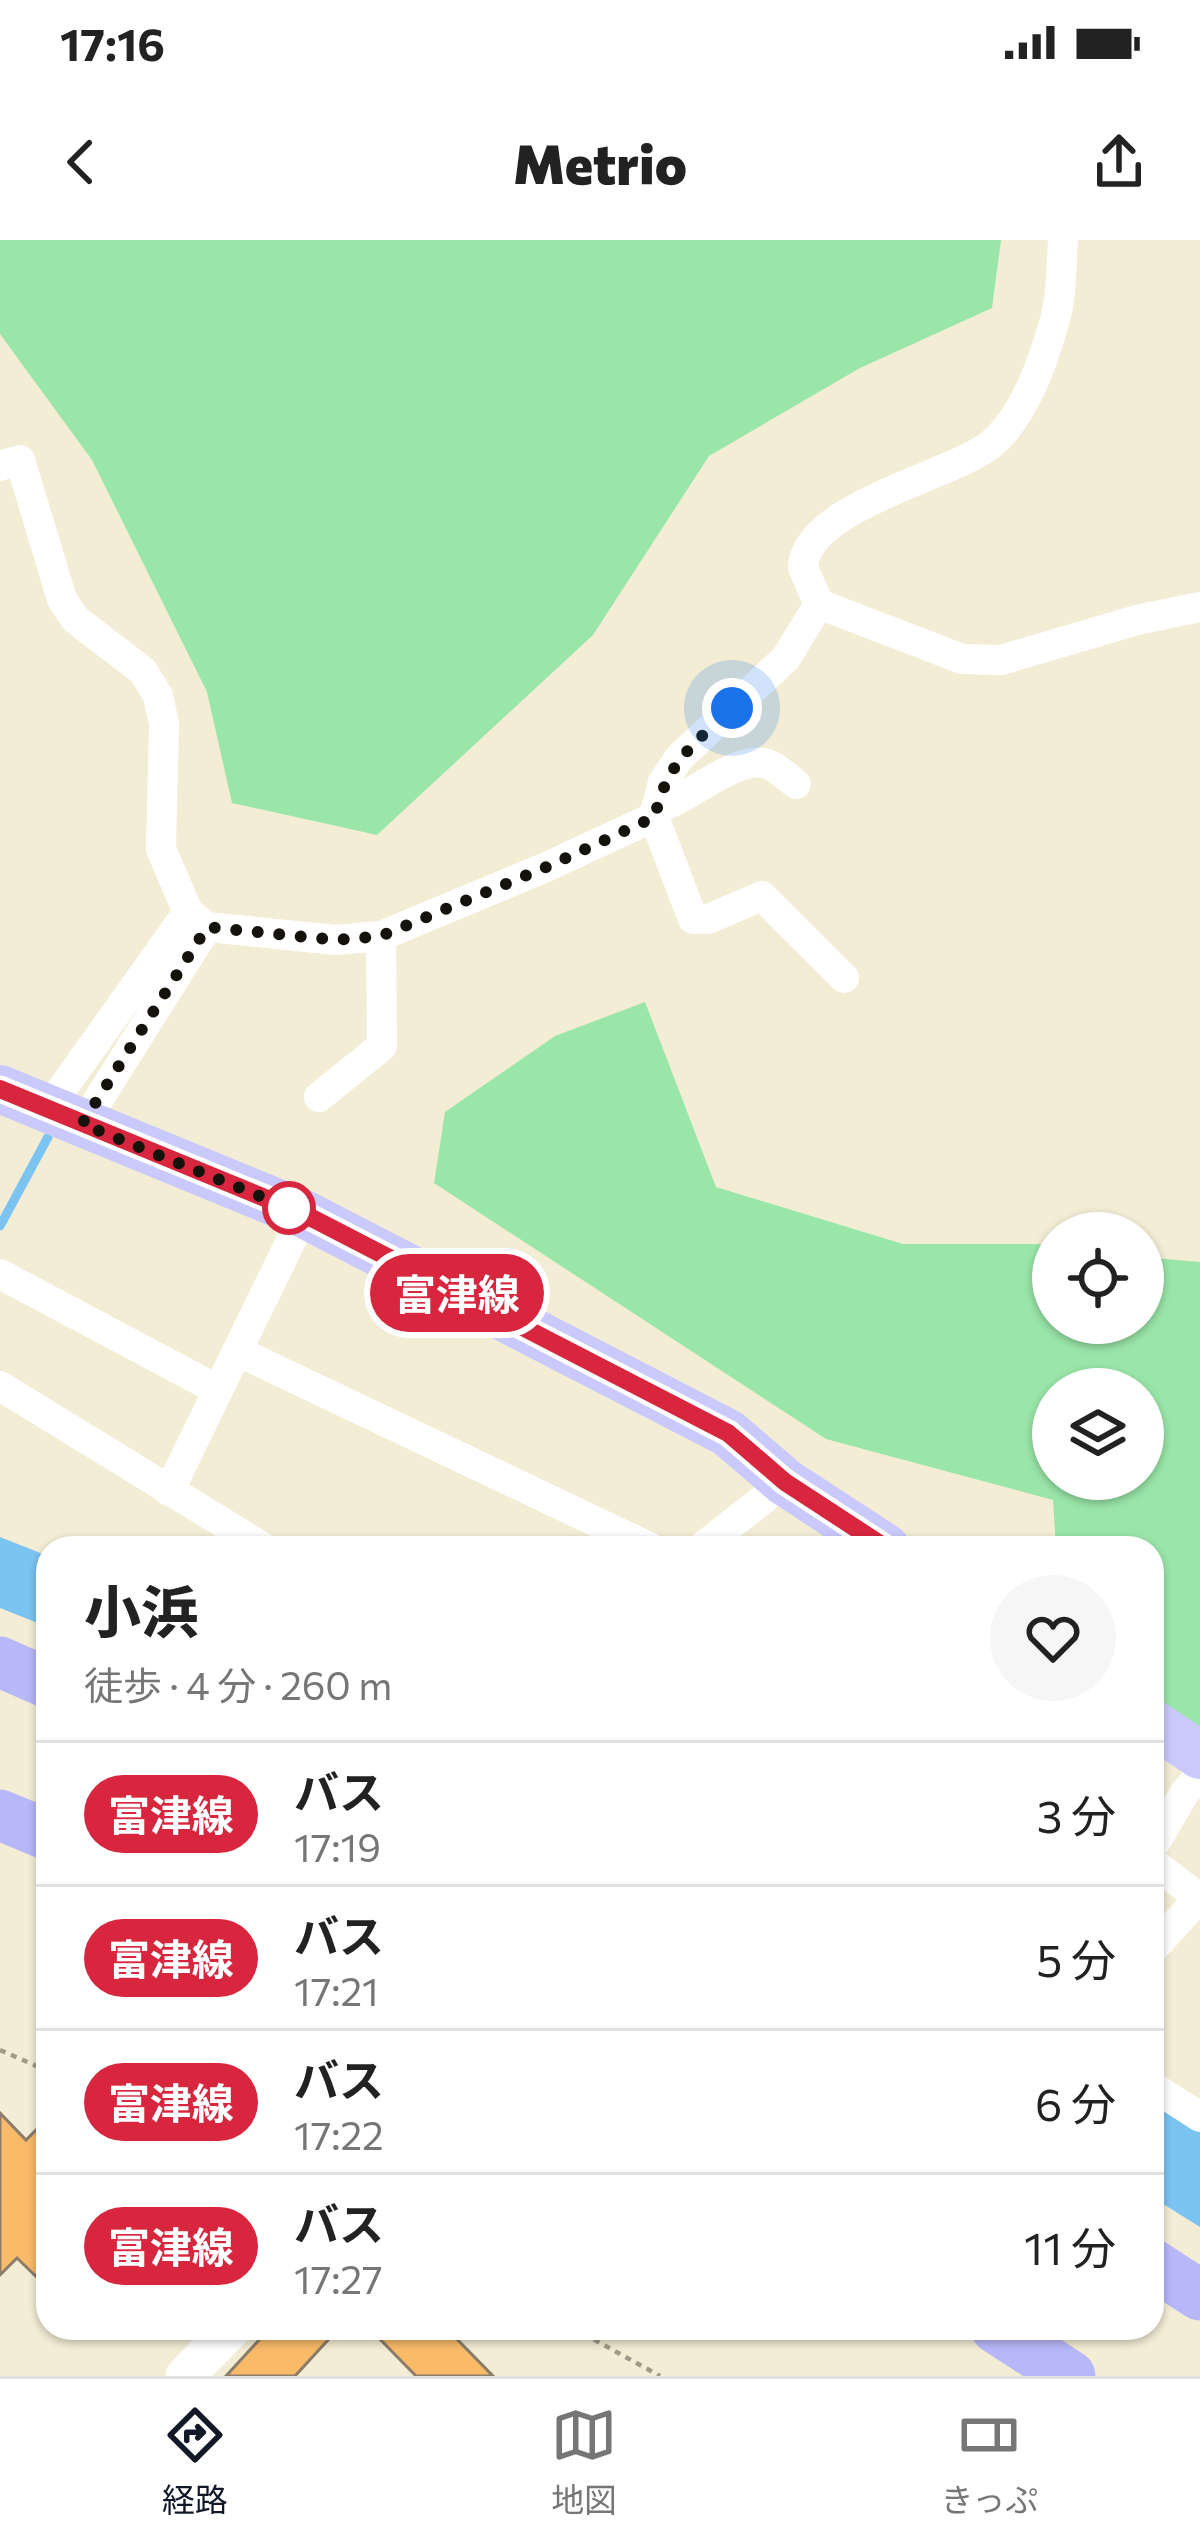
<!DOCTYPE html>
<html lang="ja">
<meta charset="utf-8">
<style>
:root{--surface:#fff;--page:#f6f6f6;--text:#222;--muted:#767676;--line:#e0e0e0;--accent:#111827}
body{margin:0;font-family:Commissioner,"Noto Sans JP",sans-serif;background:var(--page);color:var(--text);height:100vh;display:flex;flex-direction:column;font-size:45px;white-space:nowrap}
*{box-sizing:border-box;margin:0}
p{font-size:39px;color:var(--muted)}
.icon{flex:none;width:66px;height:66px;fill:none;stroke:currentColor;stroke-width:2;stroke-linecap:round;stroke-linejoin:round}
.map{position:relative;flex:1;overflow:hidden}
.panel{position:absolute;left:36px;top:1296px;width:1128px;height:804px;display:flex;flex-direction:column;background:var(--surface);border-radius:36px;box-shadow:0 3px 9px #0004}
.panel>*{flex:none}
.badge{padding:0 24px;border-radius:39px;font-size:42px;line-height:78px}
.tools{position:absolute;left:1032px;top:972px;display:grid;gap:24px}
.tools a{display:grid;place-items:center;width:132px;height:132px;border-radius:50%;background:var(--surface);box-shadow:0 3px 9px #0004;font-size:60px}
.you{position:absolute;width:60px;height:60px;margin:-30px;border:9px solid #fff;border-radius:50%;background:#1a73e8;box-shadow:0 0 0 18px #1a73e833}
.map>.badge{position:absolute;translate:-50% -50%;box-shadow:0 0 0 6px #fff}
.round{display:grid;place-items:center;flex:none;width:126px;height:126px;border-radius:63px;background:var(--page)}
.overview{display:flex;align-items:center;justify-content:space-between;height:204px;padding:0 48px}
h1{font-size:57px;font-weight:800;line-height:90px}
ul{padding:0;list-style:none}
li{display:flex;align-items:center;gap:36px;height:144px;padding:0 48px;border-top:3px solid var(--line)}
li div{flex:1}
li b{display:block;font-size:45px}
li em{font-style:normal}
li .badge{min-width:132px;font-weight:700;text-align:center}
.status{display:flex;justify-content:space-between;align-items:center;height:84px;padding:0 60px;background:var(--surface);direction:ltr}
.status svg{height:33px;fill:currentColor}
header{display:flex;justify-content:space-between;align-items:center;height:156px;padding:0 48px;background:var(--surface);font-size:54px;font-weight:800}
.dock{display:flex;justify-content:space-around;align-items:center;height:168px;border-top:3px solid var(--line);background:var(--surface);font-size:33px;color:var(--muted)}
.dock a{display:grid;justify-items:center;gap:6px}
.dock .selected{color:var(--accent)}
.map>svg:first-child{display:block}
.green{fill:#9ae6a9;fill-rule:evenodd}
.water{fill:#7bc4f2}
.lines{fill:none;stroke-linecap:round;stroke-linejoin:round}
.stream{stroke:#7bc4f2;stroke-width:9}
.building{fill:#fabb69;stroke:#8c7c6a;stroke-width:3}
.path{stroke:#a09b89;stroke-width:4.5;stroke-dasharray:6 6;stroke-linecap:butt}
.minor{stroke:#fff;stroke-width:30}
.tertiary{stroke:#fff;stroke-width:39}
.primary{stroke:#c9cafb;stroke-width:48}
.trunk{stroke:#b7b8fa;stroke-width:51}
.line-casing{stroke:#fff;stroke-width:27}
.line{stroke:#d7263d;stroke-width:18}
.walk{stroke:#14120a;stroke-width:12;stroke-dasharray:0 21.6}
.stop-dot{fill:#fff;stroke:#d7263d;stroke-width:6}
</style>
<div class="status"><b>17:16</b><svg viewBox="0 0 49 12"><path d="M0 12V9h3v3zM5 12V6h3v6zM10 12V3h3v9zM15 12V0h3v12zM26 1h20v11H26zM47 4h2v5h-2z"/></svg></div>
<header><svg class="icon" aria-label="back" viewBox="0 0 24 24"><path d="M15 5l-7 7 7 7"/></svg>Metrio<svg class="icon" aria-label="share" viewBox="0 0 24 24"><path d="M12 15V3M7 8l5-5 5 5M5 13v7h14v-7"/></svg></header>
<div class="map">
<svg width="1200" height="2136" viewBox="0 0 1200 2136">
<rect width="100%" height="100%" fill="#f3edd5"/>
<g class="green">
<path d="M0,0h1001l-9,68 -132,60 -151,88 -116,179 -216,200 -145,-32 -25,-111 -115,-232 -92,-126z"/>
<path d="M645,762l71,185 187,57h150v79h90v-66l57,5v466l-48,-22v-158h-96l-3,-48 -227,-61 -392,-256 11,-71 110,-76zM1053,1149h90v90h-90z"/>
</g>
<g class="water">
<path d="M0,1297l48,19v71l-48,-19z"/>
<path d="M1152,1858l48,33v96l-48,-30z"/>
</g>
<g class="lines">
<path class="stream" d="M0,986l48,-89"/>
</g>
<g class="building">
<path d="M0,1873l26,27 22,-22v170l-31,-30 -17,17z"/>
<path d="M270,2088h69l-44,48h-69z"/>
<path d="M369,2088h77l47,48h-77z"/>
</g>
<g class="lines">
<g class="path">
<path d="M0,1810l48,21"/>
<path d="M573,2088l87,48"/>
</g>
<g class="minor">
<path d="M1063,0c-2,27 -1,58 -9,83 -11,39 -31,96 -64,122 -41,32 -186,62 -187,123l16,36 143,55 39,1 136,-40 63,-13"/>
<path d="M0,226l20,-6 42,139 13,20 68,52 15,25 6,28 -3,125 27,63 19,15 129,13 45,-4 163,-68 110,-51 9,-35 16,-24 107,-100 33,-54"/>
<path d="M657,568c31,-8 75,-50 107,-45 10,2 23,14 32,21"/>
<path d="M654,577l39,102h15l54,-23 82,82"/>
<path d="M319,857l63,-51 -1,-110"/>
<path d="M47,870l141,-198"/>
<path d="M83,884l124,-197"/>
<path d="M0,1034l218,116"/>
<path d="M237,1111l414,197"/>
<path d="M0,1146l264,162"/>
<path d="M169,1251l135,-277"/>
<path d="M701,1308l84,-66"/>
<path d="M1152,1608l33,-56 15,-17"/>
<path d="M1152,1622l47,36 -47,52"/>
<path d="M1152,1846l48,31"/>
</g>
<path class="tertiary" d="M185,2136l47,-48"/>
<g class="primary">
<path d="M0,849l304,125 424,219 57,49 101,66"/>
<path d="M1152,1483l48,32"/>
</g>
<g class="trunk">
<path d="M0,1422l48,21"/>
<path d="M0,1575l48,20"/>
<path d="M1152,2024l48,31"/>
<path d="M996,2088l74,48"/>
</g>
</g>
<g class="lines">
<defs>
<path id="line" d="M0,849l304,125 424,219 57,49 101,66"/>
</defs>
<use href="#line" class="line-casing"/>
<use href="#line" class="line"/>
<path class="walk" d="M289,968l15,6 -222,-90 125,-197 129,13 45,-4 163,-68 111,-51c11,-54 39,-73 77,-109"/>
</g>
<circle class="stop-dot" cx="289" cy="968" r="24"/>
</svg>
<div class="tools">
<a><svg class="icon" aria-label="locate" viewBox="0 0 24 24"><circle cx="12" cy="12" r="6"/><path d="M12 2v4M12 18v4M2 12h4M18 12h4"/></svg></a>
<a><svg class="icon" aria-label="layers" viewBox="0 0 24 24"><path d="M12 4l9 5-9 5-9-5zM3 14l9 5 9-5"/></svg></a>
</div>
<div class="you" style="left:732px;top:468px"></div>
<b class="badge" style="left:457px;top:1053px;background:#d7263d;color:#fff">富津線</b>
<section class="panel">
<div class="overview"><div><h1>小浜</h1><p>徒歩 · 4 分 · 260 m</p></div><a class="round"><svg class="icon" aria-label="heart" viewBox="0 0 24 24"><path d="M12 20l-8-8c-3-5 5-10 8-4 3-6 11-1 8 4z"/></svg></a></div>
<ul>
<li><span class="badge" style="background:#d7263d;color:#fff">富津線</span><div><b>バス</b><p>17:19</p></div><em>3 分</em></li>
<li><span class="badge" style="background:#d7263d;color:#fff">富津線</span><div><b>バス</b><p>17:21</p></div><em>5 分</em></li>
<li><span class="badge" style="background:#d7263d;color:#fff">富津線</span><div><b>バス</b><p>17:22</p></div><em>6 分</em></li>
<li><span class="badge" style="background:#d7263d;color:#fff">富津線</span><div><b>バス</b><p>17:27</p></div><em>11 分</em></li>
</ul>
</section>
</div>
<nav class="dock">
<a class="selected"><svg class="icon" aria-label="directions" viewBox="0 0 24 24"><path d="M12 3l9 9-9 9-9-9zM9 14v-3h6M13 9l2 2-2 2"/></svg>経路</a>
<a><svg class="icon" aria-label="map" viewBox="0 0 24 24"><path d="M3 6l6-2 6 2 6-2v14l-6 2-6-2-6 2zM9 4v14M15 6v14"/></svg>地図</a>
<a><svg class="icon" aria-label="tickets" viewBox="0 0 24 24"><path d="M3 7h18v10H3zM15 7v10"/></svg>きっぷ</a>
</nav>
